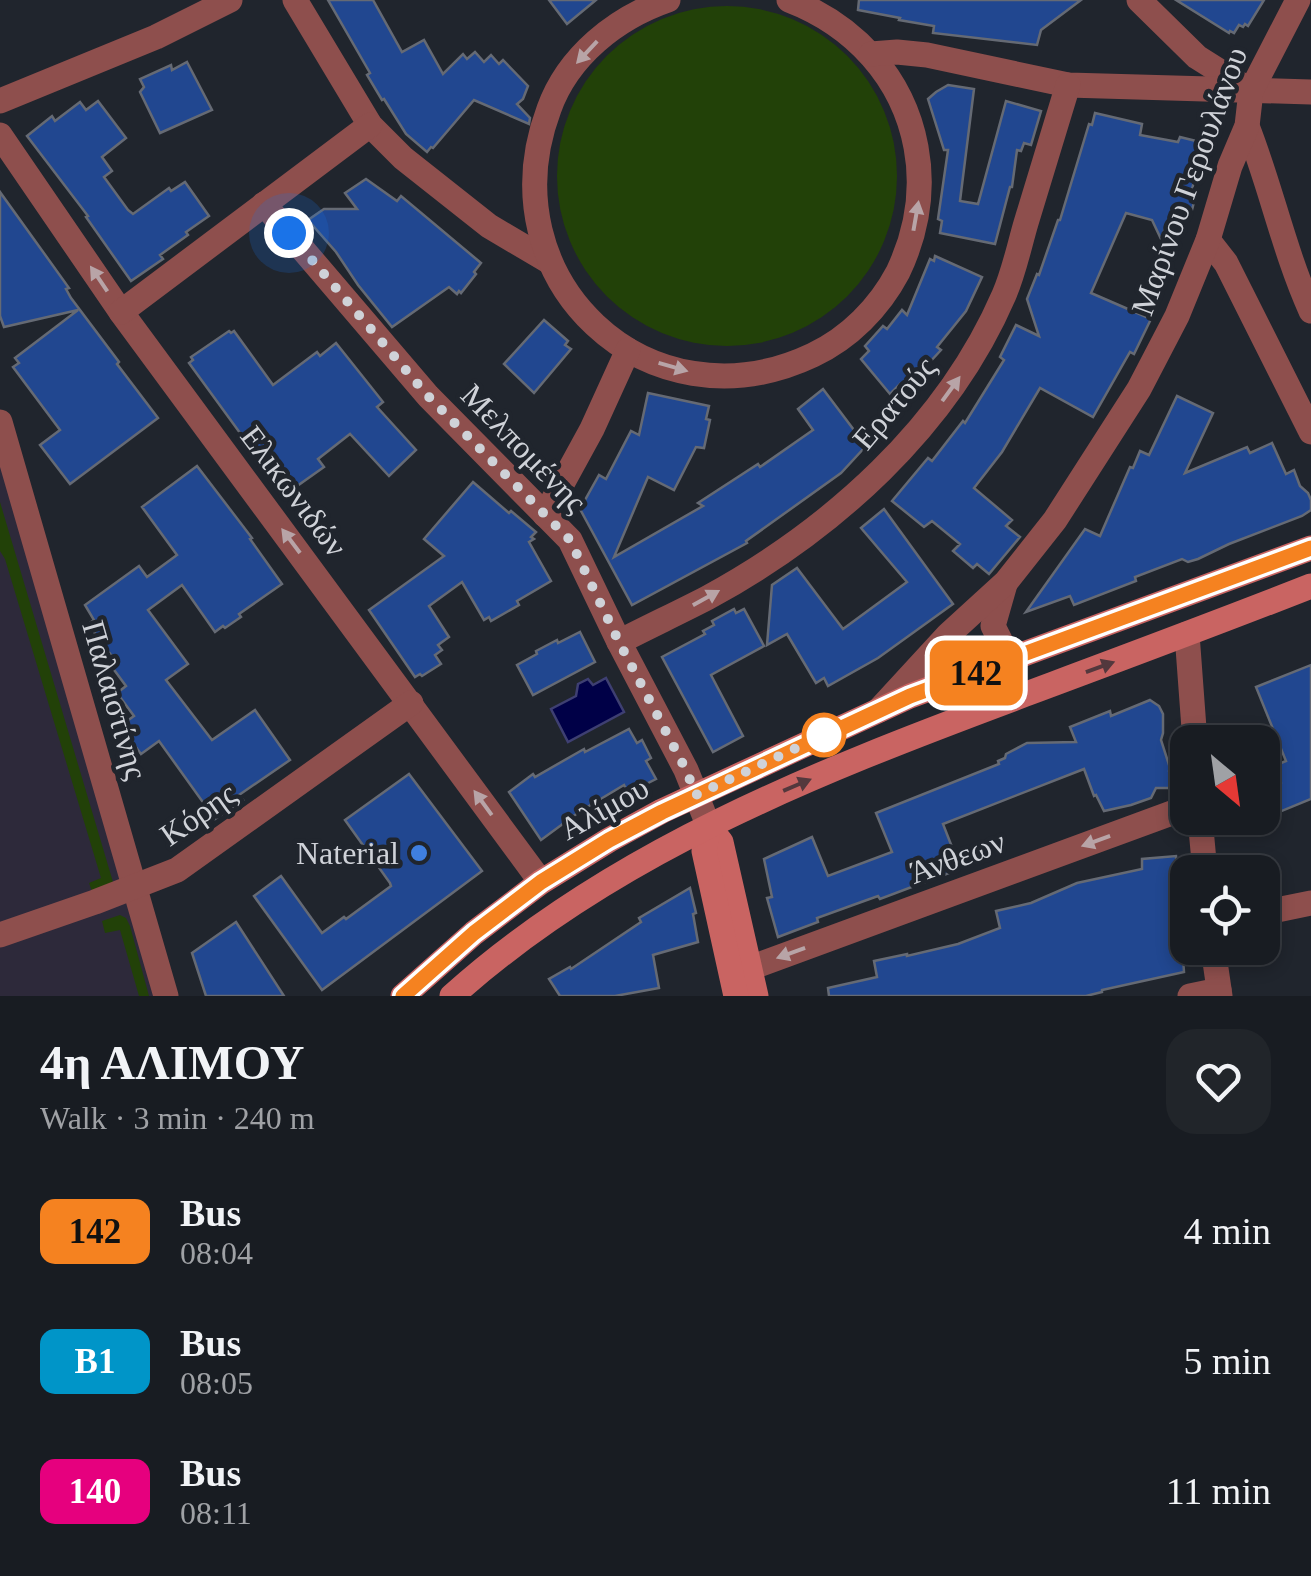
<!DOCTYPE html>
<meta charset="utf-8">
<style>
:root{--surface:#181c22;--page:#21252a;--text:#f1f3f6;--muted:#9fa1a5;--line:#363a40}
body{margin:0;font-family:"Times New Roman",serif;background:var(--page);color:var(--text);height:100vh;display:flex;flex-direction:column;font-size:38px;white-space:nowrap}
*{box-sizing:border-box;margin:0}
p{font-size:32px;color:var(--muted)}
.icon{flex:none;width:55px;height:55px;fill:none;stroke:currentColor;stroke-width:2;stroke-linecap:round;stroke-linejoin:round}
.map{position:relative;height:996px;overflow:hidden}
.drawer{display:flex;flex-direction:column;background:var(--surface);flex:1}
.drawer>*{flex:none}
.badge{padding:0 20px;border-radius:15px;font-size:35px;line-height:65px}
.needle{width:65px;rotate:151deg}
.fabs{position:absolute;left:1170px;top:725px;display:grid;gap:20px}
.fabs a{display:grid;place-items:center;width:110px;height:110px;border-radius:20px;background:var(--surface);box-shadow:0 5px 15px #0003,0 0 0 2px var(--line);font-size:50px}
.you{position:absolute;width:50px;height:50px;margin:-25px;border:8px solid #fff;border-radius:50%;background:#1a73e8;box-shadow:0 0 0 15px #1a73e833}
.map>.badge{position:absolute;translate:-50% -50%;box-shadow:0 0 0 5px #fff}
.round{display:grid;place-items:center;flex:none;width:105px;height:105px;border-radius:30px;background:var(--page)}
.overview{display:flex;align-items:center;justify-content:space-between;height:170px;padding:0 40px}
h1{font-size:48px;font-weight:700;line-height:75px}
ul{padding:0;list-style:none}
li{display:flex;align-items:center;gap:30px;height:130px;padding:0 40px}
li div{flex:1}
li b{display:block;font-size:38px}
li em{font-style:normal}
li .badge{min-width:110px;font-weight:700;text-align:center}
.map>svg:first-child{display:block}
.commercial{fill:#2d293a}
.green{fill:#224108}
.water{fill:#000047;stroke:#3e3f72;stroke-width:2.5}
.building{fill:#214790;stroke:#656a74;stroke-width:2.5}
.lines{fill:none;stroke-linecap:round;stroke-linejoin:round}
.street{stroke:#8e4f4d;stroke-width:25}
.secondary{stroke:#c96462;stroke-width:25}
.oneway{fill:#b8a4a7}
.oneway2{fill:#53383d}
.line-casing{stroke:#fff;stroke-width:22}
.line{stroke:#f58220;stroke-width:15}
.walk{stroke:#cfd2d8;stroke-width:10;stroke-dasharray:0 18}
.stop-dot{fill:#fff;stroke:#f58220;stroke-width:5}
.shop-dot{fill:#3f7fe0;stroke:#20252d;stroke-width:4}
.labels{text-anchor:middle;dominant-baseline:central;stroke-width:9;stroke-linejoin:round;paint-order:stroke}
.street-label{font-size:32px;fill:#cfd2d8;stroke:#20252d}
.poi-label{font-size:32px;fill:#cfd2d8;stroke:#20252d;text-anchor:end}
</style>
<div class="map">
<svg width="1311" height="996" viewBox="0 0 1311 996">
<rect width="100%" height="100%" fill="#20252d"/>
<path class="commercial" d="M0,460l170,536h-170z"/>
<g class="green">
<circle cx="727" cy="176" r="170"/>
<path d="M0,502l113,380v8l-20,4 -4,-11 12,-5 -96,-319 -5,-8z"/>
<path d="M120,915l6,3 4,8 19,70h-10l-19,-66 -15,3 -3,-12z"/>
</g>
<path class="water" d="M606,678l18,34 -56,30 -17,-33 25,-13 2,-12 10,-5 5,6z"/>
<g class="building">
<path d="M328,0h45l29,52 22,-12 19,34 20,-20 4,5 8,-7 9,10 7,-7 8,9 4,-4 25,26 -5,13 -6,5 13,14 -1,6 -55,-24 -41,48 -2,-1 -4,5 -21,-18 -22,-35 -2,1 -15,-25 3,-2z"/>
<path d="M549,0h47l-29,24z"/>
<path d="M859,0h222l-40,30 -4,15 -104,-12 1,-7 -35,-6 1,-2 -42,-8z"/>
<path d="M1176,0h88l-16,26 -3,-2 -2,3 -4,-2 -5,8 -4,-2 -1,2z"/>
<path d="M187,62l25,48 -52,23 -20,-41 4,-5 -4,-8 31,-14 1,5z"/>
<path d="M948,85l26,4 -14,112 18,3 28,-103 35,10 -10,34 -7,-2 -3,8 -4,-1 -5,37h-2l-15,57 -55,-11 2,-12 -4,-2 10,-69h-4l-16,-51 8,-7z"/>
<path d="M98,101l28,37 -24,19 10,14 -8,6 24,33 5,4 36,-26 2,3 14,-9 24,34 -23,16 2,3 -28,20 3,4 -32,22 -45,-64 2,-1 -61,-80 25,-20 3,5 25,-19 6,8z"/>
<path d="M1095,113l47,11 -2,11 38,7 2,-5 20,5 -7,25 4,3 -6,23 5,1 -4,16 -14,15 -11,-2 -6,16 -9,-19 -26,-7 -35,80 60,26 -17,35 -4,-2 -37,65 -53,-29 -38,64 -28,36 38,32 -6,6 14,11 -31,37 -12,-10 -4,4 -20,-17 7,-7 -28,-23 -8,6 -32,-26 36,-43 4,3 31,-40 2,2 39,-63 -4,-3 16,-32 23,11 -12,-37 10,-25 2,1 19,-55h2l29,-96 3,1z"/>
<path d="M366,179l31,22 4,-5 80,67 -7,9 2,2 -15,19 -2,-2 -2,3 -8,-7 -57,40 -34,-42 -22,-33 -28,-32 16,-11h33l-12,-16z"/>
<path d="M0,192l69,96 -3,1 5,9 48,64 -2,2 41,54 -88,66 -30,-39 20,-15 -47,-63 6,-4 -4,-5 63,-48 -74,17 -4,-11z"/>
<path d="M935,256l47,21 -16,34 -29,36 4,3 -36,39 -5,-5 -10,10 -29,-35 8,-8 -4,-5 18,-20 4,3 15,-19 5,5 23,-56 4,2z"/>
<path d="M544,320l24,21 -3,4 6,4 -37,44 -30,-29z"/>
<path d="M229,331l2,2 3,-2 39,54 44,-33 3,4 16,-13 47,59 -6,5 39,43 -27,26 -39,-42 -32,25 6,8 -34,24 -2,-2 -5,3 -94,-129 4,-3 -2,-3z"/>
<path d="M823,389l43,57 -25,27 -95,68 1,2 -115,62 -52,-96 19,-34 7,4 25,-48 8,4 9,-42 61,13 -3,13 4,1 -6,28 -8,-1 -22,43 -26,-13 -34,80 89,-51 -5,-3 60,-39 2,3 53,-37 -15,-21z"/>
<path d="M1177,396l36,17 -28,60 62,-26 3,6 22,-10 14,31 8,-4 6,16 8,7 3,7v10l-9,6 -73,28 -31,15 -10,3 -6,-3 -47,18 1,4 -62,24 -4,-9 -44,16 59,-83 15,7 30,-69 3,1 7,-17 9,4z"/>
<path d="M197,466l55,72 -2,1 32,45 -43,30 2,3 -16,11 -2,-2 -8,6 -33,-47 -34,25 40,54 -22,16 46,60 43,-30 35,50 -51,35 4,5 -28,19 -56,-78 -18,13 -21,-28 14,-10 -17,-23 9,-7 -20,-27 5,-4 -17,-23 3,-2 -6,-8 3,-2 -9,-15 54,-39 8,11 30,-22 -35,-48z"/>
<path d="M473,482l36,31 2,-2 25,21 -5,5 3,2 -5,3 22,39 -34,20 2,4 -28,16 -2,-4 -5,3 -22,-38 -33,24 20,31 -11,8 4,5 -7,5 6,9 -19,12 -2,-2 -5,3 -46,-67 75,-54 -20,-17z"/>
<path d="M884,509l69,95 -75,54 -50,28 -4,-8 -8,5 -29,-49 -20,11 5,-60 25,-17 46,61 64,-47 -46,-54z"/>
<path d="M734,609l2,4 8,-4 20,37 -53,29 32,61 -30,16 -51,-95 43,-23 -2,-3 11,-6 -2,-4z"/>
<path d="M580,632l15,30 -62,33 -16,-30 20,-11 -1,-3 21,-11 1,3z"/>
<path d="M1311,665v134l-44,18 14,-34 -7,-17 12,-5 -30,-74z"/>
<path d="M1150,700l9,6 4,8v19l-2,7 9,28 -1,3 4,17h-17l-5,10 -20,7 -27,6 -8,-16 -2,1 -10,-27 -141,55 16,41 -9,5 -1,3 -69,26 -2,-3 -25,9 -36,13 1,4 -40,15 -11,-39 5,-1 -8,-38 48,-22 16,39 64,-24 -16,-39 123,-49 -1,-3 7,-3 1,-4 21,-11 49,-1 -6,-15 40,-16 1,5z"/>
<path d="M629,729l8,14 5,-3 9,18 -5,3 10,18 -28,14 -4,-8 -45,27 -38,28 -32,-48 24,-18 2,3 49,-28 1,3z"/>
<path d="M409,774l73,97 -160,119 -68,-94 27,-20 41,57 22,-16 2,2 45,-33 -1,-3 -45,-63z"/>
<path d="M1176,856l8,116 -82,18v2l-16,4h-257l-1,-8 49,-11 -3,-16 33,-7v2l51,-12 42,-16 -4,-17 35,-8 46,-20 65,-14v-10z"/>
<path d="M690,888l6,25 -3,1 5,28 -45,13 6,33 -44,8h-55l-11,-17 21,-12 1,2 70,-47 -2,-4z"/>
<path d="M236,922l48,74h-78l-14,-43z"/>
</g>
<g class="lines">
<g class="street">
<path d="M295,0l75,125 33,33 86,68 61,36"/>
<path d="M668,0c-52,18 -100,56 -119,109 -64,170 99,324 264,246 36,-17 66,-47 85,-83 19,-40 26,-82 18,-125 -13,-70 -62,-122 -127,-147"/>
<path d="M1139,0l58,57 54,34"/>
<path d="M871,54l26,-2 30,3 141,30 243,7"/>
<path d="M0,101l156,-64 74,-37"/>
<path d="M1247,126c24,61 37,125 64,185"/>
<path d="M0,135l121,177 420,570"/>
<path d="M264,204l164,192 142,144 49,102 67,128 23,57"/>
<path d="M1208,240l18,23 85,169"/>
<path d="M121,312l249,-187"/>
<path d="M0,422l166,574"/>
<path d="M545,515l47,-86 36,-79"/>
<path d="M1005,584l-12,42 10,20 15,12"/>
<path d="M1187,634l8,108"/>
<path d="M619,642c29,-15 59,-29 88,-44 125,-68 240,-171 297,-303 10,-23 15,-48 22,-72 14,-46 28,-92 42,-138"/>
<path d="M879,710l69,-75 58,-53 49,-62 84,-131 38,-73 31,-76 22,-74 17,-40 4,-35 47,-91"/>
<path d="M1200,818l5,54"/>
<path d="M1262,913l49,-10"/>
<path d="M0,935l95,-33 82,-32 234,-167"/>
<path d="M1213,948l7,48"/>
<path d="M750,968l438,-161"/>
<path d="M1190,996l29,-6"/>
</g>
<g class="secondary">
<path d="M709,827l12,15 35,154"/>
<path d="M709,827l-5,24 32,145"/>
<path d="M403,996l71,-63 67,-51 68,-42 53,-29 248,-115 401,-148"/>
<path d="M452,996c159,-143 363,-223 561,-297 99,-37 199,-74 298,-113"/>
</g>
</g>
<defs><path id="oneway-solid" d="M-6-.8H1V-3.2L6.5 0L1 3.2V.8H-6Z" transform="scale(2.5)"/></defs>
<g class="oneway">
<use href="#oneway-solid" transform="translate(587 52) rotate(133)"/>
<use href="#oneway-solid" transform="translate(916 216) rotate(-80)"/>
<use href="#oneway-solid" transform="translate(99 279) rotate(-124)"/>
<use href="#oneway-solid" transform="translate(673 367) rotate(16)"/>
<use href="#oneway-solid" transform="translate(951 389) rotate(-54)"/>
<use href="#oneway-solid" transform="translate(291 541) rotate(-127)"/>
<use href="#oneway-solid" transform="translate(706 598) rotate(-29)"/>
<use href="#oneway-solid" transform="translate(483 803) rotate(-126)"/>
<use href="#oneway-solid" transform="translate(1096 841) rotate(160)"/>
<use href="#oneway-solid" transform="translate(791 953) rotate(160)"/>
</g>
<g class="oneway2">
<use href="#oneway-solid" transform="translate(1100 667) rotate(-20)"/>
<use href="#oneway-solid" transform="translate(797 785) rotate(-23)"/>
</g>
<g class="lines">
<defs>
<path id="line" d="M403,996l71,-63 67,-51 68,-42 53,-28 248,-116 401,-148"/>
</defs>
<use href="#line" class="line-casing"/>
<use href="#line" class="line"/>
<path class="walk" d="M289,233l139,163 142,144 49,102 67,128 10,25 128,-60"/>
</g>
<circle class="stop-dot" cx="824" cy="735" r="20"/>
<circle class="shop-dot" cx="419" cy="853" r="10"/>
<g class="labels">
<g class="street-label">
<text transform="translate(1189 181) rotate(-70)">Μαρίνου Γερουλάνου</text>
<text transform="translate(894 403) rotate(-50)">Ερατούς</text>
<text transform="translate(524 448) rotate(46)">Μελπομένης</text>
<text transform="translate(294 491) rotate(53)">Ελικωνιδών</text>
<text transform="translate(115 700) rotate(74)">Παλαιστίνης</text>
<text transform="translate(604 808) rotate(-29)">Αλίμου</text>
<text transform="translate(198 814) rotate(-35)">Κόρης</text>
<text transform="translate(957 857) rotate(-20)">Άνθεων</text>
</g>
<g class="poi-label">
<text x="399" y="853">Naterial</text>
</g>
</g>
</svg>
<div class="fabs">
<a><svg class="needle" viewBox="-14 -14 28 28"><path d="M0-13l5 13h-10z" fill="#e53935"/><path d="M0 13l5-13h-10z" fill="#9fa1a5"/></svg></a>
<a><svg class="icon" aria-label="locate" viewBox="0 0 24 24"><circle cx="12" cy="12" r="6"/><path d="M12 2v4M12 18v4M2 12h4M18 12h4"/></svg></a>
</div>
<div class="you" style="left:289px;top:233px"></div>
<b class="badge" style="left:976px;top:673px;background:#f58220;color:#111">142</b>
</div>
<section class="drawer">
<div class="overview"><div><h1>4η ΑΛΙΜΟΥ</h1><p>Walk · 3 min · 240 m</p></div><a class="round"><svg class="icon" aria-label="heart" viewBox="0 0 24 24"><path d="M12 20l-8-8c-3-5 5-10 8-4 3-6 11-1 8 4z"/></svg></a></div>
<ul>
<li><span class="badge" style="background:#f58220;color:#111">142</span><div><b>Bus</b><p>08:04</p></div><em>4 min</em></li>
<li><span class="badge" style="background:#0095c8;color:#fff">Β1</span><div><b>Bus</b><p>08:05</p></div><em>5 min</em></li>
<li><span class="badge" style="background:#e6007e;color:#fff">140</span><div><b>Bus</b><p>08:11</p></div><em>11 min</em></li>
</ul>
</section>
